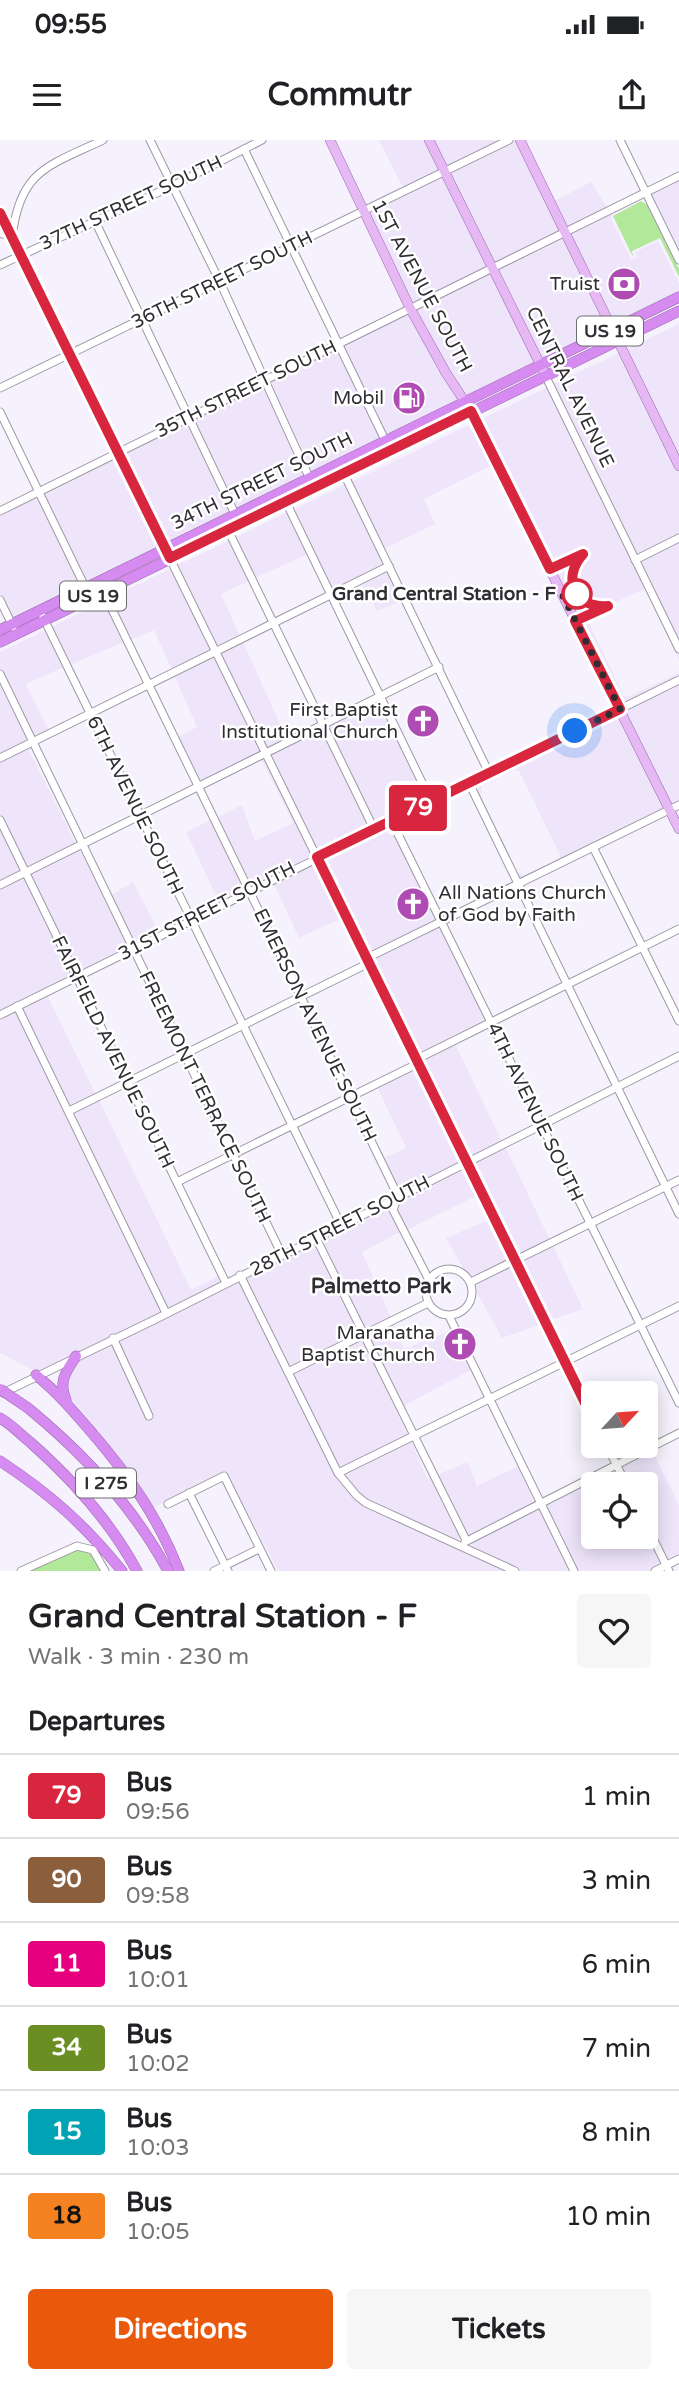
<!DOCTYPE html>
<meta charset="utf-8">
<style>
:root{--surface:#fff;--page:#f6f6f6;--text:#202124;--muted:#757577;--line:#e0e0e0;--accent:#ea580c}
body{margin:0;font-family:"Varela Round",sans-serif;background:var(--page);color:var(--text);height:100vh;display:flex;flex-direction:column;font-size:26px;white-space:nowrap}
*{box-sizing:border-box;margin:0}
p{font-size:23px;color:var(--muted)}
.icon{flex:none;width:38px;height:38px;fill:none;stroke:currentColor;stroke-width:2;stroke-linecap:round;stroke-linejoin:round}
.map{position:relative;height:1431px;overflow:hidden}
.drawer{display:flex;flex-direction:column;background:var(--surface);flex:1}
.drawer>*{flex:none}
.badge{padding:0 14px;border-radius:5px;font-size:24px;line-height:46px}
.needle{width:46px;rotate:64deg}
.fabs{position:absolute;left:581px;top:1241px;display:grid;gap:14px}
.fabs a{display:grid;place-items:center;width:77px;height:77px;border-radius:7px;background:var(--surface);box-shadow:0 4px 18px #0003;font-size:35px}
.you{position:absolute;width:35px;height:35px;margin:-18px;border:5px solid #fff;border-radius:50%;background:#1a73e8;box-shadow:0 0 0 10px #1a73e833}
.map>.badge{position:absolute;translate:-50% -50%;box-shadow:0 0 0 4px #fff}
h2{padding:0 28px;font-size:26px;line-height:63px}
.round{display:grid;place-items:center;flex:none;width:74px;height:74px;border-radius:7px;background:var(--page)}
.head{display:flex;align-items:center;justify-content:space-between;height:119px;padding:0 28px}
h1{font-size:33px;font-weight:700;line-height:52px}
.cta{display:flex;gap:14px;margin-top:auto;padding:14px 28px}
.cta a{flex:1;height:80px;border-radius:7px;background:var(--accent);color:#fff;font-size:28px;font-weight:700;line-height:80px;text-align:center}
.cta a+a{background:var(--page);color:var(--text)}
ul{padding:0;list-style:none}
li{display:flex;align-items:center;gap:21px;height:84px;padding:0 28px;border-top:2px solid var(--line)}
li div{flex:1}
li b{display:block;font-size:26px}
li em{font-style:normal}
li .badge{min-width:77px;font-weight:700;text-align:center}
.status{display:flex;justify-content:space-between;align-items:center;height:49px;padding:0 35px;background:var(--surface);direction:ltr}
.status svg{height:19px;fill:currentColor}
header{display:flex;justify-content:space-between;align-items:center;height:91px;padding:0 28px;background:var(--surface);font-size:32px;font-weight:700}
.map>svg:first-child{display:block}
.built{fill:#eee5fa;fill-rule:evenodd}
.green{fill:#b1e89a}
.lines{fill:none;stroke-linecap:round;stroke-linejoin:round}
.minor-casing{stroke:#9d97a4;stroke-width:9}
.major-casing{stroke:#9b6aad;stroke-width:10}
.highway-casing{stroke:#9b6aad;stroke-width:11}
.minor{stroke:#fff;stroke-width:7}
.major{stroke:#e6b9f5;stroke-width:9}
.highway{stroke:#d58bef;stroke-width:10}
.highway-bridge-casing{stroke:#9b6aad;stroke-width:11;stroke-linecap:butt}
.highway-bridge{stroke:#d58bef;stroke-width:10}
.line-casing{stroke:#fff;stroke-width:16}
.line{stroke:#d7263d;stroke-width:10}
.walk{stroke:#302e33;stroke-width:7;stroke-dasharray:0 12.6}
.stop-dot{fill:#fff;stroke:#d7263d;stroke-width:3.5}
.labels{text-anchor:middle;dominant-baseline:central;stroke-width:5;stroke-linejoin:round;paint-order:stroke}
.shield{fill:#fff;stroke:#6e6d70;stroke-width:2}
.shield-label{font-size:18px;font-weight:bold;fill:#302e33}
.street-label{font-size:19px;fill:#302e33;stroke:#fff}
.poi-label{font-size:19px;fill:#302e33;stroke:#fff;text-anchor:end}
.stop-label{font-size:19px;font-weight:bold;fill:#302e33;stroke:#fff;text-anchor:end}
.neighbourhood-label{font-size:21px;font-weight:bold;fill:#302e33;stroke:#fff}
</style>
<div class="status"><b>09:55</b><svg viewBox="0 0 49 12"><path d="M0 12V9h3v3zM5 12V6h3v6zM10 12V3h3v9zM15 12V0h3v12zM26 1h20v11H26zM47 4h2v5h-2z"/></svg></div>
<header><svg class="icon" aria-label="menu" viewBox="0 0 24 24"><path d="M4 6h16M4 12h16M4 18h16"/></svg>Commutr<svg class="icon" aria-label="share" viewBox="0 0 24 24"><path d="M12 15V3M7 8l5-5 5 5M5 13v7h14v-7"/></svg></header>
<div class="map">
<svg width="679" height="1431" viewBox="0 0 679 1431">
<rect width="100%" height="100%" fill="#f6f2fd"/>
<g class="built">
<path d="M379,0h46l16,31 -76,37 -1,-2 25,-14 14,-4z"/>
<path d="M432,0h70l-55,29z"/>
<path d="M516,0l45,91 -68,33 -44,-90z"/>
<path d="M443,37l44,89 -76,38 -44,-91z"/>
<path d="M679,39v74l-29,-60z"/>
<path d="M591,42l16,26 -40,20 -13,-27z"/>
<path d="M613,72l-2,6 20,41h4l2,-3 -2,-4 23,-11 21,42v11l-66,32 -44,-93z"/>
<path d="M563,96l45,93 -66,32 -46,-92z"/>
<path d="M490,132l46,91 -70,34 -52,-88z"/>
<path d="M408,172l52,88 -74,36 -44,-91z"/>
<path d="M679,184v134l-54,-108z"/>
<path d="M336,208l45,91 -70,34 -42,-92z"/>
<path d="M619,213l60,120v62l-43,21 -83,-172z"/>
<path d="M263,244l42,92 -68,34 -44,-91z"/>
<path d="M548,247l131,269v4l-33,-70h-4l-54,25 -1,4 37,77 3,1 52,-24v4l-58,28 -142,-285z"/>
<path d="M187,282l44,91 -64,31 -45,-90z"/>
<path d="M473,283l93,187 -74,-145 -68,34 11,25 -51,25 -33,-67z"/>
<path d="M117,317l44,90 -74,37 -44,-91z"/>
<path d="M346,344l39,81 -52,26 -40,-81z"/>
<path d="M37,356l45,91 -69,33 -13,-27v-79z"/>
<path d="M287,372l21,42 -53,24 -20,-40z"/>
<path d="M229,401l20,40 -28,13 19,42 -22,11 -41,-82z"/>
<path d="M679,401v100l-40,-80z"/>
<path d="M172,428l40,82 -40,20 -18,-40 -24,10 -20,-42z"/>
<path d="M387,430l15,31 -25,10 -16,-28z"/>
<path d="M104,461l20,41 -54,23 -18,-38z"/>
<path d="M46,490l18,37 -38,17 23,46 -15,8 -34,-71v-15z"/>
<path d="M243,502l44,97 -19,10 -48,-96z"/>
<path d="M214,515l48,97 -62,30 -22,-45 19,-10 -23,-52z"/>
<path d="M0,542l28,58 -28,14z"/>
<path d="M679,543v118l-8,5 -47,-96z"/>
<path d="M379,560l48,100 -51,25 -49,-99z"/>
<path d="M618,573l47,95 -147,72 -44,-93 17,-12zM515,630l4,1 41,84 -1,4 -35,16 -7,-3 -36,-75 1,-11z"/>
<path d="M321,589l49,99 -51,25 -49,-99z"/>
<path d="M28,608l48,96 -49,24 -27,-55v-51z"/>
<path d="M264,617l49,98 -62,31 -34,-69 25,-12 13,36 38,-18 -32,-64z"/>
<path d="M211,680l34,69 -26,13 -33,-70z"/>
<path d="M389,685l48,96 -68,33 -48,-96z"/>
<path d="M0,688l21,43 -21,10z"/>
<path d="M79,709l50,98 -51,26 -49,-100z"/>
<path d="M315,721l50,101 -23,-44 -43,20 -26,-56z"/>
<path d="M24,736l48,99 -72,36v-123z"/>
<path d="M133,742l26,50 -24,12 -24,-49z"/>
<path d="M440,786l47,95 -69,34 -47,-96z"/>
<path d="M47,855l49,100 -25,12 -50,-100z"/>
<path d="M15,870l147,302 -126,60 -36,-19v-335z"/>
<path d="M455,904l47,97 -35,17 -46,-98z"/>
<path d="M417,928l44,93 -61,31 -17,-34 23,-10 -29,-61z"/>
<path d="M99,960l92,190 28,-14 3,6 -55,27 -93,-196z"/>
<path d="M505,1006l45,94 -33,17 -47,-94z"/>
<path d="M464,1026l14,29 -71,35 -10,-21 4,-11z"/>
<path d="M480,1059l31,61 -39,18 -8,-8 -18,-32 42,-18z"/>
<path d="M393,1062l8,30 -39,20 29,66 -25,13 -46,-92z"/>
<path d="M314,1102l46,92 -70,34 -45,-91z"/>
<path d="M553,1106l30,63 -35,12 -29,-59z"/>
<path d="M513,1125l29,59 -40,14 -26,-47 -1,-7z"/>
<path d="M239,1140l98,197 18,21 9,7 143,66h-229l-52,-100 -73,37 -56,-79 -30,-35v-18l11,-18 34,-16 35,78 6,-2 -35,-79z"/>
<path d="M393,1184l11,25 46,-18 21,39 -68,36 -35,-70z"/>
<path d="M363,1199l45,97 -68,33 -48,-96z"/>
<path d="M411,1301l16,37 4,-1 30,61 -7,3 -86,-41 -9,-6 -16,-20z"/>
<path d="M652,1310l27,55v51l-11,6 -22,-45v-33h-17l-9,-18z"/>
<path d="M468,1322l9,24 41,-20 16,36 -67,34 -30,-61z"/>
<path d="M615,1329l7,15h-29v52h53v-4l16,33 -13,6h-72l-33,-67z"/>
<path d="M538,1367l32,64h-47l-48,-21 -5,-9z"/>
</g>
<g class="green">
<path d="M641,61l8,5 30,63v8l-19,-39 -28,13 1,6 -20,-41z"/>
<path d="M70,1407l20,1 15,23h-84z"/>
</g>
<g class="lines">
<defs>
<g id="minor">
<path d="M150,0l70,142 89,195"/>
<path d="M620,0l59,120"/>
<path d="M244,9l141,291"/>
<path d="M0,73l593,1206"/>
<path d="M95,81l140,293"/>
<path d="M0,93l12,4c8,-67 36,-71 91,-97"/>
<path d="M0,125l172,-79 90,-46"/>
<path d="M545,235l134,274"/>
<path d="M0,248l509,-248"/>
<path d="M0,272l87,179"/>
<path d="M344,334l145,299"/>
<path d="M286,362l145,299"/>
<path d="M0,371l679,-335"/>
<path d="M228,390l146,299"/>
<path d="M635,420l44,-22"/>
<path d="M102,449l296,607 -5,14 36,70"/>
<path d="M0,460l13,27"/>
<path d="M43,477l298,608"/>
<path d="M0,534l282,581"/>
<path d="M0,618l389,-192"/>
<path d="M469,643l210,431"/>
<path d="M0,680l226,463"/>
<path d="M391,680l288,583"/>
<path d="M593,707l86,174"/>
<path d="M0,745l439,-218"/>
<path d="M367,818l312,-153"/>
<path d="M17,866l149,307"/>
<path d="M0,875l679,-335"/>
<path d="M417,919l262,-130"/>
<path d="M69,971l300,-148"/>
<path d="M177,1042l242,-119"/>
<path d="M316,1098l150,302"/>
<circle cx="449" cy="1152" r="23"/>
<path d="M240,1135l98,198 19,23 9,7 149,68"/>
<path d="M471,1142l208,-102"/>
<path d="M449,1176l125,255"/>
<path d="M113,1198l36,78"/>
<path d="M288,1232l140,-69"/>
<path d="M3,1253l153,-74 523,-263"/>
<path d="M607,1306l19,38"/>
<path d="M338,1333l341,-167"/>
<path d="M189,1353l39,78"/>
<path d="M168,1364l56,-28 47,95"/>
<path d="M646,1384l23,47"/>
<path d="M465,1402l214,-109"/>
<path d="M21,1431l56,-25 16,4 12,21"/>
<path d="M214,1431l45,-22"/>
<path d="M655,1431l24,-12"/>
</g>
<g id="major">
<path d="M330,0l80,168 36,65 25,38 208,418"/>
<path d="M429,0l114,230"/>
<path d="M520,0l159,326"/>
</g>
<g id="highway">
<path d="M0,490l679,-333"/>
<path d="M0,502l679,-331"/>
<path d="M36,1235c22,18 39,38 57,59 36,42 66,85 86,137"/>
<path d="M66,1260c-8,-19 0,-28 10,-44"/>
<path d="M28,1268c56,46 106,99 140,163"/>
<path d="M0,1278c11,6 20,16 30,24 42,37 80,79 107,129"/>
<path d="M0,1321c50,33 84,63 122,110"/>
</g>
</defs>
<use href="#minor" class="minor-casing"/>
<use href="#major" class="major-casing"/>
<use href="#highway" class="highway-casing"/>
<use href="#minor" class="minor"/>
<use href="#major" class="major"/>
<use href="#highway" class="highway"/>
<defs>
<path id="highway-bridge" d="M0,1249l28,19"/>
</defs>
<use href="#highway-bridge" class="highway-bridge-casing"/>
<use href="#highway-bridge" class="highway-bridge"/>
</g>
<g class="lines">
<defs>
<path id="line" d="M0,73l170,345 301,-147 79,158 33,-15c-22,24 -8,55 25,52l-33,15 45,88 -303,148 276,562"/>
</defs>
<use href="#line" class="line-casing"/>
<use href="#line" class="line"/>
<path class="walk" d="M575,591l45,-22 -58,-115h15"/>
</g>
<defs>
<symbol id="bank-disc" viewBox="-11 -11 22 22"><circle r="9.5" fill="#ae4cb3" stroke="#fff"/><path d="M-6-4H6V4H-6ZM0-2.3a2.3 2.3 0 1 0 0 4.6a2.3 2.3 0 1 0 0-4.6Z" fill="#fff"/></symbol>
<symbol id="fuel-disc" viewBox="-11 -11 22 22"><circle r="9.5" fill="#ae4cb3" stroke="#fff"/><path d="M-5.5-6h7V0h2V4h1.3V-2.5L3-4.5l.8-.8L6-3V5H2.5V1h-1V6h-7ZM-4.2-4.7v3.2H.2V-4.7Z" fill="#fff"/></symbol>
<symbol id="church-disc" viewBox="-11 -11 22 22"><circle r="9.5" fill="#ae4cb3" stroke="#fff"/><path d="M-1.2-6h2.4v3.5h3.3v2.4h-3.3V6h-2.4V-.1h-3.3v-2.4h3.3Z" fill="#fff"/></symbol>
</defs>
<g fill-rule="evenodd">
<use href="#bank-disc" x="605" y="125" width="38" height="38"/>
<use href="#fuel-disc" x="390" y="239" width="38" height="38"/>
<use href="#church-disc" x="404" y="562" width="38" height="38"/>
<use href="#church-disc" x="394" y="745" width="38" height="38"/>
<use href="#church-disc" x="441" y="1185" width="38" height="38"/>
</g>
<circle class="stop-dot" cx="577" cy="454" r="14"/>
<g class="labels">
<g class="shield">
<rect x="577" y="176.5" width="66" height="29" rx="5"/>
<rect x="60" y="441.5" width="66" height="29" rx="5"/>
<rect x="76" y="1328.5" width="60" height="29" rx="5"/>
</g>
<g class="shield-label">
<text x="610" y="191">US 19</text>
<text x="93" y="456">US 19</text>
<text x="106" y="1343">I 275</text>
</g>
<g class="street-label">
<text transform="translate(131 63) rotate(-25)">37TH STREET SOUTH</text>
<text transform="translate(222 140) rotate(-26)">36TH STREET SOUTH</text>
<text transform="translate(422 146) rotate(62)">1ST AVENUE SOUTH</text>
<text transform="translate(570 247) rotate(64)">CENTRAL AVENUE</text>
<text transform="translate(246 249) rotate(-26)">35TH STREET SOUTH</text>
<text transform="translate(262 341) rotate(-26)">34TH STREET SOUTH</text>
<text transform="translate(135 665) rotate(64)">6TH AVENUE SOUTH</text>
<text transform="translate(207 771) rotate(-27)">31ST STREET SOUTH</text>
<text transform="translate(315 885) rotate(64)">EMERSON AVENUE SOUTH</text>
<text transform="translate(113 912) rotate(64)">FAIRFIELD AVENUE SOUTH</text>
<text transform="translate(205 957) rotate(64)">FREEMONT TERRACE SOUTH</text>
<text transform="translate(535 972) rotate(64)">4TH AVENUE SOUTH</text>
<text transform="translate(340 1086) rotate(-27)">28TH STREET SOUTH</text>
</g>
<g class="poi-label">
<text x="600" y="144">Truist</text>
<text x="384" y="258">Mobil</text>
<text x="398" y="570">First Baptist<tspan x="398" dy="22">Institutional Church</tspan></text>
<text x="438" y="753" text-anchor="start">All Nations Church<tspan x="438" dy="22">of God by Faith</tspan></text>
<text x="435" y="1193">Maranatha<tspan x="435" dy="22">Baptist Church</tspan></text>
</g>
<g class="stop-label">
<text x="556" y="454">Grand Central Station - F</text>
</g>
<g class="neighbourhood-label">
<text x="381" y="1146">Palmetto Park</text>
</g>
</g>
</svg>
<div class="fabs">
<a><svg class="needle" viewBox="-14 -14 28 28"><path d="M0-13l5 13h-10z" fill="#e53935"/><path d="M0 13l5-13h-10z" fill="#757577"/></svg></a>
<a><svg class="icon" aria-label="locate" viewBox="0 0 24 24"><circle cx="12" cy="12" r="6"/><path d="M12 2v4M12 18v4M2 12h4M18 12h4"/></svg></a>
</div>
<div class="you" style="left:575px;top:591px"></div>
<b class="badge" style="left:418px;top:668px;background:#d7263d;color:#fff">79</b>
</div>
<section class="drawer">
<div class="head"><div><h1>Grand Central Station - F</h1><p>Walk · 3 min · 230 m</p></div><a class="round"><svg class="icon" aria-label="heart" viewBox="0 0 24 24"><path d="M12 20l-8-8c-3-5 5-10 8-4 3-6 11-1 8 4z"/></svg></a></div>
<h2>Departures</h2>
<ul>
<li><span class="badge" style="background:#d7263d;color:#fff">79</span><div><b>Bus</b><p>09:56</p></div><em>1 min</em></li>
<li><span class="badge" style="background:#8b5e3c;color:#fff">90</span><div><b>Bus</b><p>09:58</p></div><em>3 min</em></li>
<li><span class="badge" style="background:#e6007e;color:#fff">11</span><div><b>Bus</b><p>10:01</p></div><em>6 min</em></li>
<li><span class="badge" style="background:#6b8e23;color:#fff">34</span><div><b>Bus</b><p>10:02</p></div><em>7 min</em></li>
<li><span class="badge" style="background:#00a3b4;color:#fff">15</span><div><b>Bus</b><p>10:03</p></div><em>8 min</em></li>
<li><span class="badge" style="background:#f58220;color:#111">18</span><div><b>Bus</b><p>10:05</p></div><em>10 min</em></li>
</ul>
<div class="cta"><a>Directions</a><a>Tickets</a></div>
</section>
